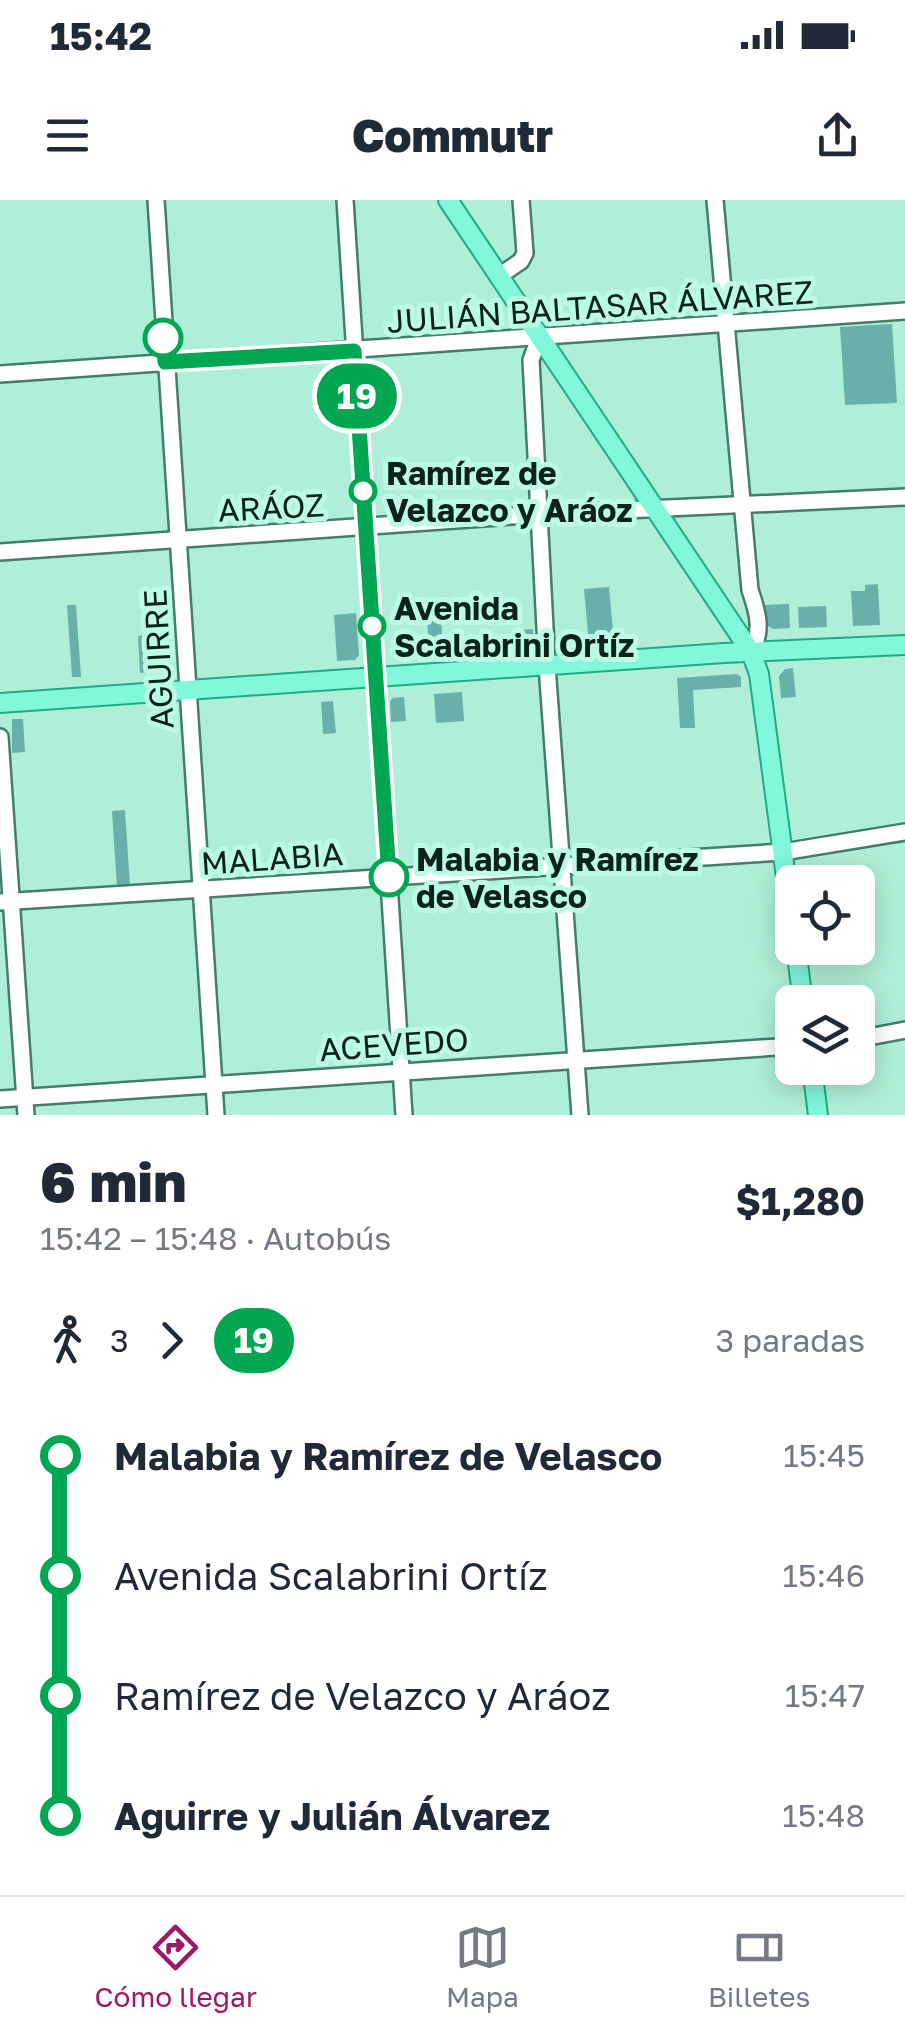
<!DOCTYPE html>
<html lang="es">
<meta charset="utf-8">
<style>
:root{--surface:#fff;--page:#f2f2f3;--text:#1f2937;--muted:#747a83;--line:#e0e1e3;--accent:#9c186a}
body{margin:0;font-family:"Golos Text",sans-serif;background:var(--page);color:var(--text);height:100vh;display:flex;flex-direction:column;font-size:38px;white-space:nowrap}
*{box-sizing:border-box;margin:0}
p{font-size:32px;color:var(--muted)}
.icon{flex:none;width:55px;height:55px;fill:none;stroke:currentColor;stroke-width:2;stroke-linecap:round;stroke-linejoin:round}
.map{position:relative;height:915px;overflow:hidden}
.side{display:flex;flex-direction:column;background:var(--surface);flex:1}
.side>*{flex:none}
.badge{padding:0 20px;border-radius:32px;font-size:35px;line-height:65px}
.buttons{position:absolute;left:775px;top:665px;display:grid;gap:20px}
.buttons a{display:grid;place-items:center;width:100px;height:100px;border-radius:15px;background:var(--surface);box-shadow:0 5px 25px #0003;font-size:50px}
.map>.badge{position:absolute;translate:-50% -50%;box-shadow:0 0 0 5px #fff}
.legs{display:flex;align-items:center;gap:15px;height:110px;padding:0 40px;font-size:32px}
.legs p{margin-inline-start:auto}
.overview{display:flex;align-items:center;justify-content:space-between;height:170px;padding:0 40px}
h1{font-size:55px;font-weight:800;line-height:75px}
ul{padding:0 40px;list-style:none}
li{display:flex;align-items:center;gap:35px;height:120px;font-size:38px}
li i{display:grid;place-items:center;width:15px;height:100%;margin:0 12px;background:currentColor}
li i::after{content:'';width:25px;height:25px;margin:-12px;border:8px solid;border-radius:50%;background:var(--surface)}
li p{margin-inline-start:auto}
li:first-child i{background:linear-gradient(#0000 50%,currentColor 0)}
li:last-child i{background:linear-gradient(currentColor 50%,#0000 0)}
.status{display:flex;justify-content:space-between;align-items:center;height:70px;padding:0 50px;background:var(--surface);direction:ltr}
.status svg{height:28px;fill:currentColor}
header{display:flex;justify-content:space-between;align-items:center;height:130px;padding:0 40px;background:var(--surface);font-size:45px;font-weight:800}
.menu{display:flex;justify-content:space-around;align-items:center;height:140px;border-top:2px solid var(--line);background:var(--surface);font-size:28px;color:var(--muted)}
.menu a{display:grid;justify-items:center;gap:5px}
.menu .active{color:var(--accent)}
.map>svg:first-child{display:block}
.building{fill:#69b0aa}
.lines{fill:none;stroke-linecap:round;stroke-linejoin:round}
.minor-casing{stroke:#427f6a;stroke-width:20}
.major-casing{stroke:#1fab86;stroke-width:22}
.minor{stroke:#fff;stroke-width:15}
.major{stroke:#80f8d9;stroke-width:18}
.line-1-casing{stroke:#fff;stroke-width:22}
.line-1{stroke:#00a651;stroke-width:15}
.stop-1-dot{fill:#fff;stroke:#00a651;stroke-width:5}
.labels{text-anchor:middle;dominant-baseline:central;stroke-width:10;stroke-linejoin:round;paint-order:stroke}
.street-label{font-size:32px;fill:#09231b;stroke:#bdfce4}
.stop-label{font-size:32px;font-weight:bold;fill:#09231b;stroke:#bdfce4;text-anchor:start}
</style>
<div class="status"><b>15:42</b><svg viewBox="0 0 49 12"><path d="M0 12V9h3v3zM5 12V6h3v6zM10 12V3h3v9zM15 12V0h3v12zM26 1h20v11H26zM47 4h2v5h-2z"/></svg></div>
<header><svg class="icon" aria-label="menu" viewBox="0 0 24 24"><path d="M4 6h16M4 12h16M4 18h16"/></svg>Commutr<svg class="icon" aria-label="share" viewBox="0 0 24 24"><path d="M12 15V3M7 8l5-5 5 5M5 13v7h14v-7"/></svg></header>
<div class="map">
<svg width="905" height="915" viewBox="0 0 905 915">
<rect width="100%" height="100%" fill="#b0efd7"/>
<g class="building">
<path d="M892,124l5,79 -52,2 -5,-78z"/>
<path d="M878,384l2,41 -27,1 -2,-35h14v-6z"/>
<path d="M609,387l5,55 -25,2 -5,-55z"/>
<path d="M789,404l1,24 -17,1 -8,-5 -1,-19z"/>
<path d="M67,405h9l5,72h-9z"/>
<path d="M826,406l1,21 -28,1 -1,-21z"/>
<path d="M356,413l3,42 -4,5 -18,1 -3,-46z"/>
<path d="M427,415h14l2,36 -14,1z"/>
<path d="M533,429l1,15 -16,4 -1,-18z"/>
<path d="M170,431l2,33 -5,7 -27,2 -2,-37z"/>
<path d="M793,468l3,29 -15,1 -2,-22 6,-7z"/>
<path d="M737,474l4,3v10l-48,3 2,38h-15l-3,-50z"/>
<path d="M462,492l2,29 -28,2 -2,-29z"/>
<path d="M404,497l2,24 -15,1 -1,-21 3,-3z"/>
<path d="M333,501l3,32 -13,1 -2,-32z"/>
<path d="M12,519h11l2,33 -13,1z"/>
<path d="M125,610l5,76 -13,1 -5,-76z"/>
</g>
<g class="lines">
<defs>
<g id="minor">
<path d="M156,0l60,915"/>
<path d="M345,0l59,915"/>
<path d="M715,0l35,390c8,23 13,41 1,62"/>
<path d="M499,76l22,-15 4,-8 -4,-53"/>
<path d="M539,138l-8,22 16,306 33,449"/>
<path d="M0,174l905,-63"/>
<path d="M0,352l540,-38 365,-17"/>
<path d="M0,537l26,378"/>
<path d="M0,702l783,-50 122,-20"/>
<path d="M858,839l47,-9"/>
<path d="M0,899l792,-53"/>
</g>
<g id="major">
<path d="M448,0l303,452 8,22 33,249"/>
<path d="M0,503l724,-50 181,-8"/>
<path d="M796,748l7,54"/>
<path d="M812,868l6,47"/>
</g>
</defs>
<use href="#minor" class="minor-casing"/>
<use href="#major" class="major-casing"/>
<use href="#minor" class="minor"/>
<use href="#major" class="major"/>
</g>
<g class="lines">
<defs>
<path id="line-1" d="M163,138l2,24 189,-11 35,526"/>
</defs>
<use href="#line-1" class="line-1-casing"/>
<use href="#line-1" class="line-1"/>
</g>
<g class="stop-1-dot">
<circle cx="163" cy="138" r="18"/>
<circle cx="363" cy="291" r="12"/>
<circle cx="372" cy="426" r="12"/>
<circle cx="389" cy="677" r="18"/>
</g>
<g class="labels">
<g class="street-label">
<text transform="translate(600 106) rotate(-4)">JULIÁN BALTASAR ÁLVAREZ</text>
<text transform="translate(271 307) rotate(-3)">ARÁOZ</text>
<text transform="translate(158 459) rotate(-93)">AGUIRRE</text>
<text transform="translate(272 658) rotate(-4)">MALABIA</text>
<text transform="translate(394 844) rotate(-4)">ACEVEDO</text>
</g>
<g class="stop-label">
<text x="386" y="273">Ramírez de<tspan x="386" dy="37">Velazco y Aráoz</tspan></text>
<text x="394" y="408">Avenida<tspan x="394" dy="37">Scalabrini Ortíz</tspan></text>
<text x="416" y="659">Malabia y Ramírez<tspan x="416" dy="37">de Velasco</tspan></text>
</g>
</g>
</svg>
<div class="buttons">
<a><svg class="icon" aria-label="locate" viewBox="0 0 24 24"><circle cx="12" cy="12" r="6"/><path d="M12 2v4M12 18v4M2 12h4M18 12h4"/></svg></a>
<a><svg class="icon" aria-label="layers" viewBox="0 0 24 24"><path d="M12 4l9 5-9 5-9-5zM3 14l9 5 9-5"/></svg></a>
</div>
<b class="badge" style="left:357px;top:196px;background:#00a651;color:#fff">19</b>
</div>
<section class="side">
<div class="overview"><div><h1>6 min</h1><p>15:42 – 15:48 · Autobús</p></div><b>$1,280</b></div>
<div class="legs"><svg class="icon" aria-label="walk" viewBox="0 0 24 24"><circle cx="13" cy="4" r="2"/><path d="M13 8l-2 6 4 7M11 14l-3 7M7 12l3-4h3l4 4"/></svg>3<svg class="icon" aria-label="forward" viewBox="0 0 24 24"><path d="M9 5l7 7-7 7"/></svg><b class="badge" style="background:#00a651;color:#fff">19</b><p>3 paradas</p></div>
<ul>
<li><i style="color:#00a651"></i><b>Malabia y Ramírez de Velasco</b><p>15:45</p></li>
<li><i style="color:#00a651"></i><span>Avenida Scalabrini Ortíz</span><p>15:46</p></li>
<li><i style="color:#00a651"></i><span>Ramírez de Velazco y Aráoz</span><p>15:47</p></li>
<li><i style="color:#00a651"></i><b>Aguirre y Julián Álvarez</b><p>15:48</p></li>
</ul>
</section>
<nav class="menu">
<a class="active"><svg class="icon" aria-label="directions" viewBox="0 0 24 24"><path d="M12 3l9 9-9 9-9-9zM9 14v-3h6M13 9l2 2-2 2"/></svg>Cómo llegar</a>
<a><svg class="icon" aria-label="map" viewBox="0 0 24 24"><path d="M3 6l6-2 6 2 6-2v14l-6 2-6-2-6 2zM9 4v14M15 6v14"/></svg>Mapa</a>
<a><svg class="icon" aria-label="tickets" viewBox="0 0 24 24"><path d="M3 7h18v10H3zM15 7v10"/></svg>Billetes</a>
</nav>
